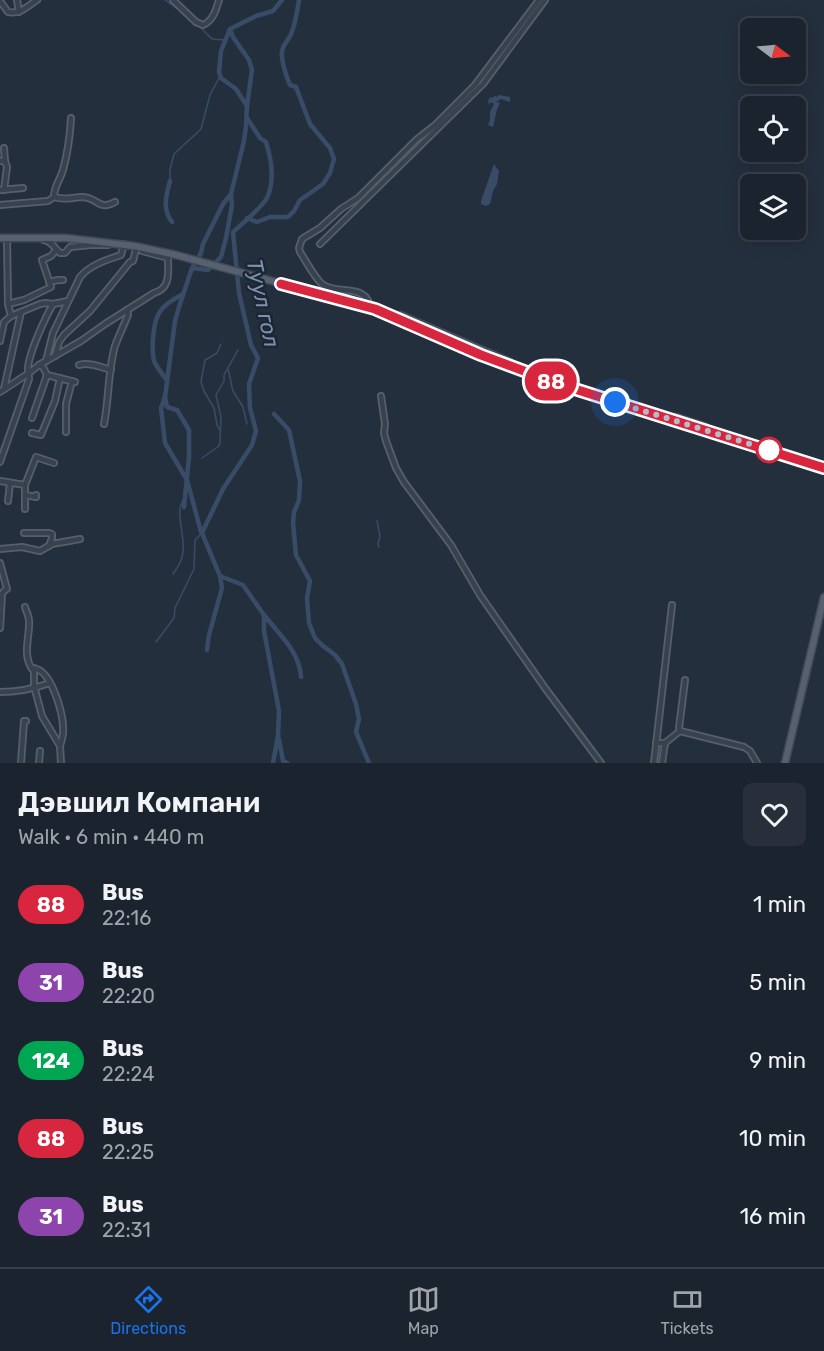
<!DOCTYPE html>
<meta charset="utf-8">
<style>
:root{--surface:#1b232e;--page:#282f3a;--text:#f1f3f6;--muted:#a0a4aa;--line:#39404a;--accent:#1a73e8}
body{margin:0;font-family:Rubik,sans-serif;background:var(--page);color:var(--text);height:100vh;display:flex;flex-direction:column;font-size:22px;white-space:nowrap}
*{box-sizing:border-box;margin:0}
p{font-size:20px;color:var(--muted)}
.icon{flex:none;width:33px;height:33px;fill:none;stroke:currentColor;stroke-width:2;stroke-linecap:round;stroke-linejoin:round}
.map{position:relative;height:763px;overflow:hidden}
.panel{display:flex;flex-direction:column;background:var(--surface);flex:1}
.panel>*{flex:none}
.badge{padding:0 12px;border-radius:20px;font-size:21px;line-height:39px}
.needle{width:39px;rotate:106deg}
.controls{position:absolute;left:740px;top:18px;display:grid;gap:12px}
.controls a{display:grid;place-items:center;width:66px;height:66px;border-radius:9px;background:var(--surface);box-shadow:0 3px 15px #0003,0 0 0 2px var(--line);font-size:30px}
.you{position:absolute;width:30px;height:30px;margin:-15px;border:4px solid #fff;border-radius:50%;background:#1a73e8;box-shadow:0 0 0 9px #1a73e833}
.map>.badge{position:absolute;translate:-50% -50%;box-shadow:0 0 0 3px #fff}
.round{display:grid;place-items:center;flex:none;width:63px;height:63px;border-radius:9px;background:var(--page)}
.headline{display:flex;align-items:center;justify-content:space-between;height:102px;padding:0 18px}
h1{font-size:28px;font-weight:600;line-height:45px}
ul{padding:0;list-style:none}
li{display:flex;align-items:center;gap:18px;height:78px;padding:0 18px}
li div{flex:1}
li b{display:block;font-size:22px}
li em{font-style:normal}
li .badge{min-width:66px;font-weight:700;text-align:center}
.menu{display:flex;justify-content:space-around;align-items:center;height:84px;border-top:2px solid var(--line);background:var(--surface);font-size:16px;color:var(--muted)}
.menu a{display:grid;justify-items:center;gap:3px}
.menu .selected{color:var(--accent)}
.map>svg:first-child{display:block}
.water{fill:#394c67}
.lines{fill:none;stroke-linecap:round;stroke-linejoin:round}
.stream{stroke:#394c67;stroke-width:1.5}
.river{stroke:#394c67;stroke-width:4.5}
.minor-casing{stroke:#565f6c;stroke-width:8}
.major-casing{stroke:#414a57;stroke-width:9}
.minor{stroke:#38414e;stroke-width:4.5}
.major{stroke:#56606e;stroke-width:6}
.line-casing{stroke:#fff;stroke-width:14}
.line{stroke:#d7263d;stroke-width:9}
.walk{stroke:#b4bcc9;stroke-width:6;stroke-dasharray:0 10.8}
.stop-dot{fill:#fff;stroke:#d7263d;stroke-width:3}
.labels{text-anchor:middle;dominant-baseline:central;stroke-width:5;stroke-linejoin:round;paint-order:stroke}
.water-label{font-size:22px;font-style:italic;fill:#7c92b1;stroke:#1d2633}
</style>
<div class="map">
<svg width="824" height="763" viewBox="0 0 824 763">
<rect width="100%" height="100%" fill="#242f3e"/>
<g class="water">
<path d="M499,95l11,2v5l-9,-3 -5,3 4,1 -3,6 -4,18 -5,-2 2,-5v-8l4,-8 -3,-2 -2,3 -1,-5 3,-3 1,1 3,-2 2,1z"/>
<path d="M494,164l5,7 -2,13 -4,7 -3,13 -4,2 -5,-2v-3z"/>
</g>
<g class="lines">
<g class="stream">
<path d="M165,0l21,15"/>
<path d="M190,19l4,6 5,1 13,13 13,1"/>
<path d="M170,181v-11l4,-16 27,-25 9,-34 10,-19"/>
<path d="M228,369l5,22 10,16 4,17"/>
<path d="M220,430l-3,-5 -3,-17 -10,-17 -3,-9 4,-22 12,-7 4,-9"/>
<path d="M202,458l17,-12 1,-4 1,-25 -5,-22 8,-14v-6l14,-25"/>
<path d="M377,521l3,15 -2,8 1,3"/>
<path d="M173,574c3,-5 8,-11 9,-17 6,-20 -10,-43 3,-60"/>
<path d="M156,642l18,-24 1,-10 19,-39 1,-29 7,-7"/>
</g>
<g class="river">
<path d="M230,29l-9,22 -2,21 2,6 15,11 11,17"/>
<path d="M247,118l13,20 6,4c5,16 9,39 1,56 -5,9 -25,26 -34,34l6,61 12,52 7,13 -9,26 1,24 6,23 -4,14 -29,44 -21,44 18,43 23,9 21,30v16l15,80 -1,25 -5,27"/>
<path d="M170,181c-4,15 -8,28 2,41"/>
<path d="M247,218l10,4 13,-5h18l6,-6 6,-11 23,-16 7,-11 4,-14 -4,-11 -20,-24 -14,-37 -6,-2c-4,-9 -9,-25 -8,-34 1,-7 7,-11 9,-17 5,-11 6,-23 8,-34"/>
<path d="M192,268l16,2 13,-13 5,-19 6,-33 -1,-11 13,-53 2,-15 1,-20 5,-36 -3,-10 -16,-23 -3,-8 26,-13 17,-5 9,-11"/>
<path d="M167,380c-5,-6 -10,-12 -13,-19 -3,-13 -1,-41 7,-51 5,-7 15,-12 22,-16"/>
<path d="M165,397l-4,11 4,35 22,37 14,52"/>
<path d="M274,414l15,16 11,51 -1,19 -5,12 -1,11 3,32 14,26 -3,17 2,25 6,15 7,7 13,10 7,9 14,40 3,15 -3,13 13,31"/>
<path d="M184,507l5,-50v-27l-12,-20 -10,-3 -2,-10 10,-76 4,-14 13,-39 9,-15 2,-9 20,-40 8,-10"/>
<path d="M264,615c14,18 36,37 37,62"/>
<path d="M207,650l2,-15 13,-47 -2,-12"/>
<path d="M279,739l4,22 4,2"/>
</g>
<defs>
<g id="minor">
<path d="M17,0l2,12"/>
<path d="M173,0l23,22 7,3c10,-4 13,-15 16,-25"/>
<path d="M0,1l8,11c11,3 20,-6 29,-12"/>
<path d="M4,148l1,13"/>
<path d="M0,161h5l2,6 -3,23"/>
<path d="M0,190l23,-2"/>
<path d="M54,197c0,-11 6,-17 9,-27 5,-18 7,-33 8,-52"/>
<path d="M0,205l48,-4 6,-4c12,4 18,0 29,0 15,1 16,14 32,5"/>
<path d="M7,240l1,64 3,12"/>
<path d="M44,240c9,2 10,8 16,13h5l5,-6 21,-2h17"/>
<path d="M320,244l163,-160 62,-84"/>
<path d="M49,282l9,-2h5"/>
<path d="M369,303c-6,-19 -34,-8 -47,-19 -8,-7 -16,-23 -22,-32l-1,-4 3,-9 18,-11 21,-19 17,-11 58,-58 18,-14 41,-41 64,-85"/>
<path d="M8,304l16,-4 27,-13 -9,-27 9,-4 5,-6"/>
<path d="M0,341l4,-19 7,-6 29,-12 6,-1 7,1 15,-3"/>
<path d="M55,356l4,-14 5,-7 26,-24 40,-49 3,-1 3,-12"/>
<path d="M46,361l7,-28 27,-56c10,-12 26,-17 41,-22l3,-11"/>
<path d="M39,365l4,2 4,8 28,7"/>
<path d="M79,365c10,-3 22,2 32,5"/>
<path d="M4,389l17,-77"/>
<path d="M0,392l29,-19 10,-8 42,-24 24,-17 49,-31c17,-5 14,-20 14,-35l-26,-7"/>
<path d="M381,396l4,28 -1,9 2,8 10,27 8,14 47,63 29,50 65,93 56,75"/>
<path d="M32,418l15,-43"/>
<path d="M104,424c5,-25 4,-54 11,-78 4,-11 9,-21 13,-31l-1,-5"/>
<path d="M66,432v-28l6,-23"/>
<path d="M32,433l9,2 14,-34 5,-23"/>
<path d="M0,462l29,-83c0,-3 -1,-6 -1,-10 0,-14 17,-51 25,-65"/>
<path d="M0,481l25,4 11,-28 18,6"/>
<path d="M25,495l11,2v-2"/>
<path d="M8,501l2,-18"/>
<path d="M25,509v-24"/>
<path d="M24,533h25l3,1v4l-3,8"/>
<path d="M0,549l22,-2 18,4 12,-7 28,-5"/>
<path d="M0,563l7,26 -3,2 -2,3 -2,34"/>
<path d="M25,607c1,4 4,9 4,14 1,16 -7,33 3,48 18,-3 31,43 31,58 1,6 -1,13 -3,19"/>
<path d="M34,668v18l8,30 18,30 1,17"/>
<path d="M0,692c18,0 33,-3 50,-9"/>
<path d="M680,731l-1,-3 6,-48"/>
<path d="M656,743h9l15,-12 64,16 6,4 7,12"/>
<path d="M21,763l3,-42h2"/>
<path d="M39,763l1,-12"/>
<path d="M654,763l18,-158"/>
<path d="M662,763l3,-20"/>
</g>
<g id="major">
<path d="M0,238h66l68,8 42,9 199,54 106,46 78,29 265,84"/>
<path d="M400,315l110,47"/>
<path d="M676,417l30,10"/>
<path d="M785,763l39,-166"/>
</g>
</defs>
<use href="#minor" class="minor-casing"/>
<use href="#major" class="major-casing"/>
<use href="#minor" class="minor"/>
<use href="#major" class="major"/>
</g>
<g class="lines">
<defs>
<path id="line" d="M281,284l94,25 106,46 78,29 265,84"/>
</defs>
<use href="#line" class="line-casing"/>
<use href="#line" class="line"/>
<path class="walk" d="M615,402l154,48"/>
</g>
<circle class="stop-dot" cx="769" cy="450" r="12"/>
<g class="labels">
<g class="water-label">
<text transform="translate(263 303) rotate(78)">Туул гол</text>
</g>
</g>
</svg>
<div class="controls">
<a><svg class="needle" viewBox="-14 -14 28 28"><path d="M0-13l5 13h-10z" fill="#e53935"/><path d="M0 13l5-13h-10z" fill="#a0a4aa"/></svg></a>
<a><svg class="icon" aria-label="locate" viewBox="0 0 24 24"><circle cx="12" cy="12" r="6"/><path d="M12 2v4M12 18v4M2 12h4M18 12h4"/></svg></a>
<a><svg class="icon" aria-label="layers" viewBox="0 0 24 24"><path d="M12 4l9 5-9 5-9-5zM3 14l9 5 9-5"/></svg></a>
</div>
<div class="you" style="left:615px;top:402px"></div>
<b class="badge" style="left:551px;top:381px;background:#d7263d;color:#fff">88</b>
</div>
<section class="panel">
<div class="headline"><div><h1>Дэвшил Компани</h1><p>Walk · 6 min · 440 m</p></div><a class="round"><svg class="icon" aria-label="heart" viewBox="0 0 24 24"><path d="M12 20l-8-8c-3-5 5-10 8-4 3-6 11-1 8 4z"/></svg></a></div>
<ul>
<li><span class="badge" style="background:#d7263d;color:#fff">88</span><div><b>Bus</b><p>22:16</p></div><em>1 min</em></li>
<li><span class="badge" style="background:#8e44ad;color:#fff">31</span><div><b>Bus</b><p>22:20</p></div><em>5 min</em></li>
<li><span class="badge" style="background:#00a651;color:#fff">124</span><div><b>Bus</b><p>22:24</p></div><em>9 min</em></li>
<li><span class="badge" style="background:#d7263d;color:#fff">88</span><div><b>Bus</b><p>22:25</p></div><em>10 min</em></li>
<li><span class="badge" style="background:#8e44ad;color:#fff">31</span><div><b>Bus</b><p>22:31</p></div><em>16 min</em></li>
</ul>
</section>
<nav class="menu">
<a class="selected"><svg class="icon" aria-label="directions" viewBox="0 0 24 24"><path d="M12 3l9 9-9 9-9-9zM9 14v-3h6M13 9l2 2-2 2"/></svg>Directions</a>
<a><svg class="icon" aria-label="map" viewBox="0 0 24 24"><path d="M3 6l6-2 6 2 6-2v14l-6 2-6-2-6 2zM9 4v14M15 6v14"/></svg>Map</a>
<a><svg class="icon" aria-label="tickets" viewBox="0 0 24 24"><path d="M3 7h18v10H3zM15 7v10"/></svg>Tickets</a>
</nav>
